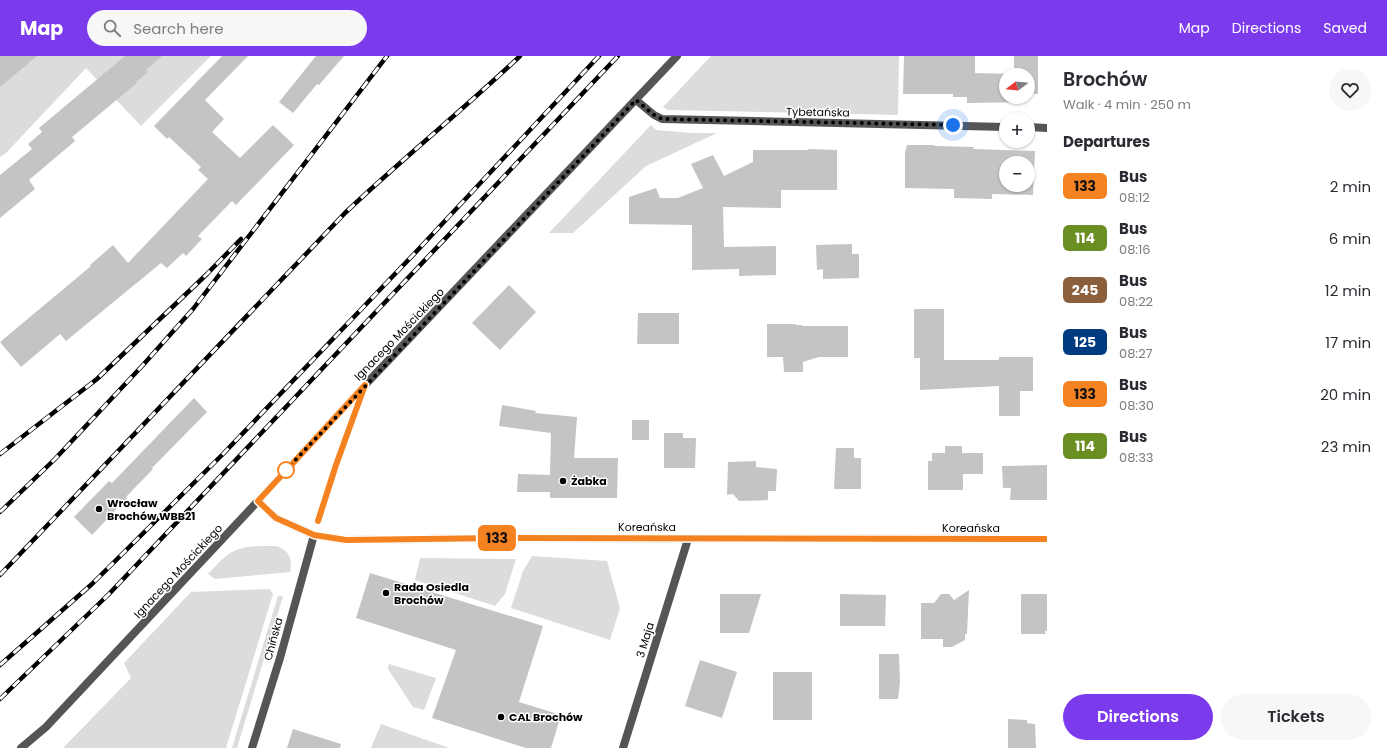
<!DOCTYPE html>
<meta charset="utf-8">
<style>
:root{--surface:#fff;--page:#f7f7f7;--text:#2b2b33;--muted:#7c7c81;--accent:#7c3aed}
body{margin:0;font-family:Poppins,sans-serif;background:var(--page);color:var(--text);height:100vh;display:flex;flex-direction:column;font-size:15px;white-space:nowrap}
*{box-sizing:border-box;margin:0}
p{font-size:13px;color:var(--muted)}
.icon{flex:none;width:22px;height:22px;fill:none;stroke:currentColor;stroke-width:2;stroke-linecap:round;stroke-linejoin:round}
.map{position:relative;flex:1;overflow:hidden}
.panel{display:flex;flex-direction:column;background:var(--surface);width:340px}
.panel>*{flex:none}
.badge{padding:0 8px;border-radius:6px;font-size:14px;line-height:26px}
.needle{width:26px;rotate:254deg}
.tools{position:absolute;left:999px;top:12px;display:grid;gap:8px}
.tools a{display:grid;place-items:center;width:36px;height:36px;border-radius:50%;background:var(--surface);box-shadow:0 1px 3px #0004;font-size:20px}
.you{position:absolute;width:20px;height:20px;margin:-10px;border:3px solid #fff;border-radius:50%;background:#1a73e8;box-shadow:0 0 0 6px #1a73e833}
.map>.badge{position:absolute;translate:-50% -50%;box-shadow:0 0 0 2px #fff}
h2{padding:0 16px;font-size:15px;line-height:36px}
.round{display:grid;place-items:center;flex:none;width:42px;height:42px;border-radius:21px;background:var(--page)}
.head{display:flex;align-items:center;justify-content:space-between;height:68px;padding:0 16px}
h1{font-size:19px;font-weight:600;line-height:30px}
.action{display:flex;gap:8px;margin-top:auto;padding:8px 16px}
.action a{flex:1;height:46px;border-radius:24px;background:var(--accent);color:#fff;font-size:16px;font-weight:600;line-height:46px;text-align:center}
.action a+a{background:var(--page);color:var(--text)}
ul{padding:0;list-style:none}
li{display:flex;align-items:center;gap:12px;height:52px;padding:0 16px}
li div{flex:1}
li b{display:block;font-size:15px}
li em{font-style:normal}
li .badge{min-width:44px;font-weight:700;text-align:center}
header{display:flex;align-items:center;gap:24px;box-sizing:border-box;height:56px;padding:0 20px;background:var(--accent);color:#fff}
header strong{font-size:19px}
nav{display:flex;gap:22px;margin-inline-start:auto;font-size:14px}
.search{width:280px;height:36px;background:var(--page);display:flex;align-items:center;gap:10px;box-sizing:border-box;padding:0 14px;border-radius:22px;color:var(--muted);font-size:15px}
main{display:flex;flex:1;min-height:0}
.map>svg:first-child{display:block}
.green{fill:#dcdcdc}
.building{fill:#c4c4c4;fill-rule:evenodd}
.lines{fill:none;stroke-linecap:round;stroke-linejoin:round}
.minor{stroke:#555;stroke-width:8}
.tertiary{stroke:#555;stroke-width:8}
.rail-casing{stroke:#000;stroke-width:4.5}
.rail{stroke:#fff;stroke-width:3;stroke-dasharray:9;stroke-linecap:butt}
.line-casing{stroke:#fff;stroke-width:9}
.line{stroke:#f58220;stroke-width:6}
.walk{stroke:#000;stroke-width:4;stroke-dasharray:0 7.2}
.stop-dot{fill:#fff;stroke:#f58220;stroke-width:2}
.poi-dot{fill:#000;stroke:#fff;stroke-width:1.5}
.labels{text-anchor:middle;dominant-baseline:central;stroke-width:3;stroke-linejoin:round;paint-order:stroke}
.street-label{font-size:11px;fill:#000;stroke:#fff}
.poi-label{font-size:11px;font-weight:bold;fill:#000;stroke:#fff;text-anchor:start}
</style>
<header>
<strong>Map</strong>
<div class="search"><svg class="icon" aria-label="search" viewBox="0 0 24 24"><circle cx="10" cy="10" r="6"/><path d="M15 15l6 6"/></svg>Search here</div>
<nav><a>Map</a><a>Directions</a><a>Saved</a></nav>
</header>
<main>
<div class="map">
<svg width="1047" height="692" viewBox="0 0 1047 692">
<rect width="100%" height="100%" fill="#fff"/>
<g class="green">
<path d="M0,0h211l-70,70 -55,-58 -80,85 -6,4z"/>
<path d="M711,0h188l-1,59 -230,-5 -5,-3z"/>
<path d="M651,69l5,5 37,3h24l-71,33 -73,67h-24z"/>
<path d="M276,490c13,4 17,13 14,26l-75,7 -7,-5c6,-6 12,-13 18,-18 13,-11 34,-10 50,-10z"/>
<path d="M532,500l75,5 13,47 -10,32 -99,-32 12,-37z"/>
<path d="M420,502l96,1 -11,35 -10,12 -80,-26z"/>
<path d="M270,533l3,5 -47,154h-163l68,-70 -7,-15 67,-71z"/>
<path d="M278,540h5l-46,152h-5z"/>
<path d="M389,608l47,14 -12,32 -11,-3 -25,-38z"/>
<path d="M381,668l68,24h-78z"/>
</g>
<g class="building">
<path d="M0,0h37l-37,31z"/>
<path d="M125,0h37l-16,14 2,2 -12,10 1,1 -65,54 3,4 -46,39 6,9 -35,29v-43l32,-26 -4,-5 14,-12 -3,-4z"/>
<path d="M222,0h26l-43,44 19,19 -12,13 28,26 33,-33 21,20 -58,60 -4,-4 -34,35 4,3 -16,17 -3,-3 -16,15 -6,-5 -95,78 -6,-7 -39,33 -21,-25 91,-76 -1,-1 23,-20 15,18 80,-84 -10,-9 3,-3 -32,-30 -2,2 -13,-13z"/>
<path d="M316,0h28l-25,29 -2,-1 -24,29 -14,-11z"/>
<path d="M904,0h71v17l39,1v-18h24v38l-10,-1v-18h-22v22h20v5l-59,1v-6h-14v-3h-50z"/>
<path d="M907,89h27l1,1 39,1 -1,2 62,2 -2,44 -41,-1v5l-38,-1v-9l-49,-1v-36zM1006,107h22v22h-22z"/>
<path d="M808,93l29,1v40h-56v18l-58,-1 1,40 52,-1v29l-37,1v-7l-47,1v-45l-63,-1v-27l27,-9 4,10h18l25,-10 -12,-24 22,-9 11,21 29,-14v-12h55z"/>
<path d="M852,188v10h7v24l-36,1v-10l-6,1 -1,-25z"/>
<path d="M509,229l27,27 -36,38 -28,-27z"/>
<path d="M914,253h30v51h55v-3h34v34h-13v25h-21v-30l-79,4v-32h-6z"/>
<path d="M638,257h41v31h-42z"/>
<path d="M767,268h29v1h6v1h46v31h-29l-16,5v10h-19l-1,-15h-16z"/>
<path d="M194,342l13,14 -55,56 1,1 -27,28 1,1 -35,37 -18,-18 35,-36 3,2z"/>
<path d="M502,349l34,6 -1,2 42,4 -3,41h44l-1,40h-67v-6h-33l1,-18 32,1 1,-42 -52,-7z"/>
<rect x="632" y="364" width="17" height="20"/>
<path d="M664,377h19v5h13l-1,30h-31z"/>
<path d="M945,390h17v7h21v21h-20v16h-35v-29h4v-8h13z"/>
<path d="M836,392h18v10h7v31h-27z"/>
<path d="M756,405v6l21,2 -1,22h-8v9l-29,1 -6,-7 -6,1 1,-33z"/>
<path d="M1047,409v35h-37l1,-12h-8l-1,-22z"/>
<path d="M370,517l173,53 -24,76 42,13 -10,33h-25l-94,-30 24,-68 -100,-32z"/>
<path d="M969,534l-2,44h-2v6l-13,7h-9v-8h-22v-36h13l7,-9h8l5,6z"/>
<path d="M720,538h41l-12,39h-29z"/>
<path d="M840,538l46,1 -1,31h-45z"/>
<path d="M1021,538h26v37h-2v3h-24z"/>
<path d="M879,598h20l1,28 -2,17h-19z"/>
<path d="M700,604l37,12 -15,46 -37,-12z"/>
<rect x="773" y="616" width="39" height="48"/>
<path d="M1008,663l19,1v3l8,1 1,24h-28z"/>
<path d="M293,673l48,15 -1,4h-53z"/>
</g>
<g class="lines">
<g class="minor">
<path d="M636,44l18,15 8,4 344,8"/>
<path d="M1028,71l19,1"/>
<path d="M258,445l107,-116 312,-329"/>
<path d="M623,692l65,-209"/>
</g>
<g class="tertiary">
<path d="M21,692l25,-21 212,-226 18,17 38,17 32,5 153,-2 548,1"/>
<path d="M252,692l28,-90 34,-123"/>
</g>
<defs>
<g id="rail">
<path d="M0,398l97,-75 110,-105 34,-35"/>
<path d="M0,456l55,-53 88,-94 50,-56 194,-253"/>
<path d="M0,519l345,-362c57,-54 118,-103 175,-157"/>
<path d="M0,609l92,-81 131,-130 192,-201 184,-197"/>
<path d="M0,643l109,-105 509,-538"/>
</g>
</defs>
<use href="#rail" class="rail-casing"/>
<use href="#rail" class="rail"/>
</g>
<g class="lines">
<defs>
<path id="line" d="M318,465l18,-56 29,-80 -107,116 18,17 38,17 32,5 153,-2 548,1"/>
</defs>
<use href="#line" class="line-casing"/>
<use href="#line" class="line"/>
<path class="walk" d="M286,414l350,-370 18,15 8,4 291,6"/>
</g>
<circle class="stop-dot" cx="286" cy="414" r="8"/>
<g class="poi-dot">
<circle cx="563" cy="425" r="4"/>
<circle cx="99" cy="453" r="4"/>
<circle cx="386" cy="537" r="4"/>
<circle cx="501" cy="661" r="4"/>
</g>
<g class="labels">
<g class="street-label">
<text transform="translate(818 56) rotate(1)">Tybetańska</text>
<text transform="translate(399 278) rotate(-46)">Ignacego Mościckiego</text>
<text x="647" y="471">Koreańska</text>
<text x="971" y="472">Koreańska</text>
<text transform="translate(178 515) rotate(-47)">Ignacego Mościckiego</text>
<text transform="translate(273 583) rotate(-75)">Chińska</text>
<text transform="translate(645 584) rotate(-73)">3 Maja</text>
</g>
<g class="poi-label">
<text x="571" y="425">Żabka</text>
<text x="107" y="447">Wrocław<tspan x="107" dy="13">Brochów WBB21</tspan></text>
<text x="394" y="531">Rada Osiedla<tspan x="394" dy="13">Brochów</tspan></text>
<text x="509" y="661">CAL Brochów</text>
</g>
</g>
</svg>
<div class="tools">
<a><svg class="needle" viewBox="-14 -14 28 28"><path d="M0-13l5 13h-10z" fill="#e53935"/><path d="M0 13l5-13h-10z" fill="#7c7c81"/></svg></a>
<a>+</a>
<a>−</a>
</div>
<div class="you" style="left:953px;top:69px"></div>
<b class="badge" style="left:497px;top:482px;background:#f58220;color:#111">133</b>
</div>
<section class="panel">
<div class="head"><div><h1>Brochów</h1><p>Walk · 4 min · 250 m</p></div><a class="round"><svg class="icon" aria-label="heart" viewBox="0 0 24 24"><path d="M12 20l-8-8c-3-5 5-10 8-4 3-6 11-1 8 4z"/></svg></a></div>
<h2>Departures</h2>
<ul>
<li><span class="badge" style="background:#f58220;color:#111">133</span><div><b>Bus</b><p>08:12</p></div><em>2 min</em></li>
<li><span class="badge" style="background:#6b8e23;color:#fff">114</span><div><b>Bus</b><p>08:16</p></div><em>6 min</em></li>
<li><span class="badge" style="background:#8b5e3c;color:#fff">245</span><div><b>Bus</b><p>08:22</p></div><em>12 min</em></li>
<li><span class="badge" style="background:#003b80;color:#fff">125</span><div><b>Bus</b><p>08:27</p></div><em>17 min</em></li>
<li><span class="badge" style="background:#f58220;color:#111">133</span><div><b>Bus</b><p>08:30</p></div><em>20 min</em></li>
<li><span class="badge" style="background:#6b8e23;color:#fff">114</span><div><b>Bus</b><p>08:33</p></div><em>23 min</em></li>
</ul>
<div class="action"><a>Directions</a><a>Tickets</a></div>
</section>
</main>
